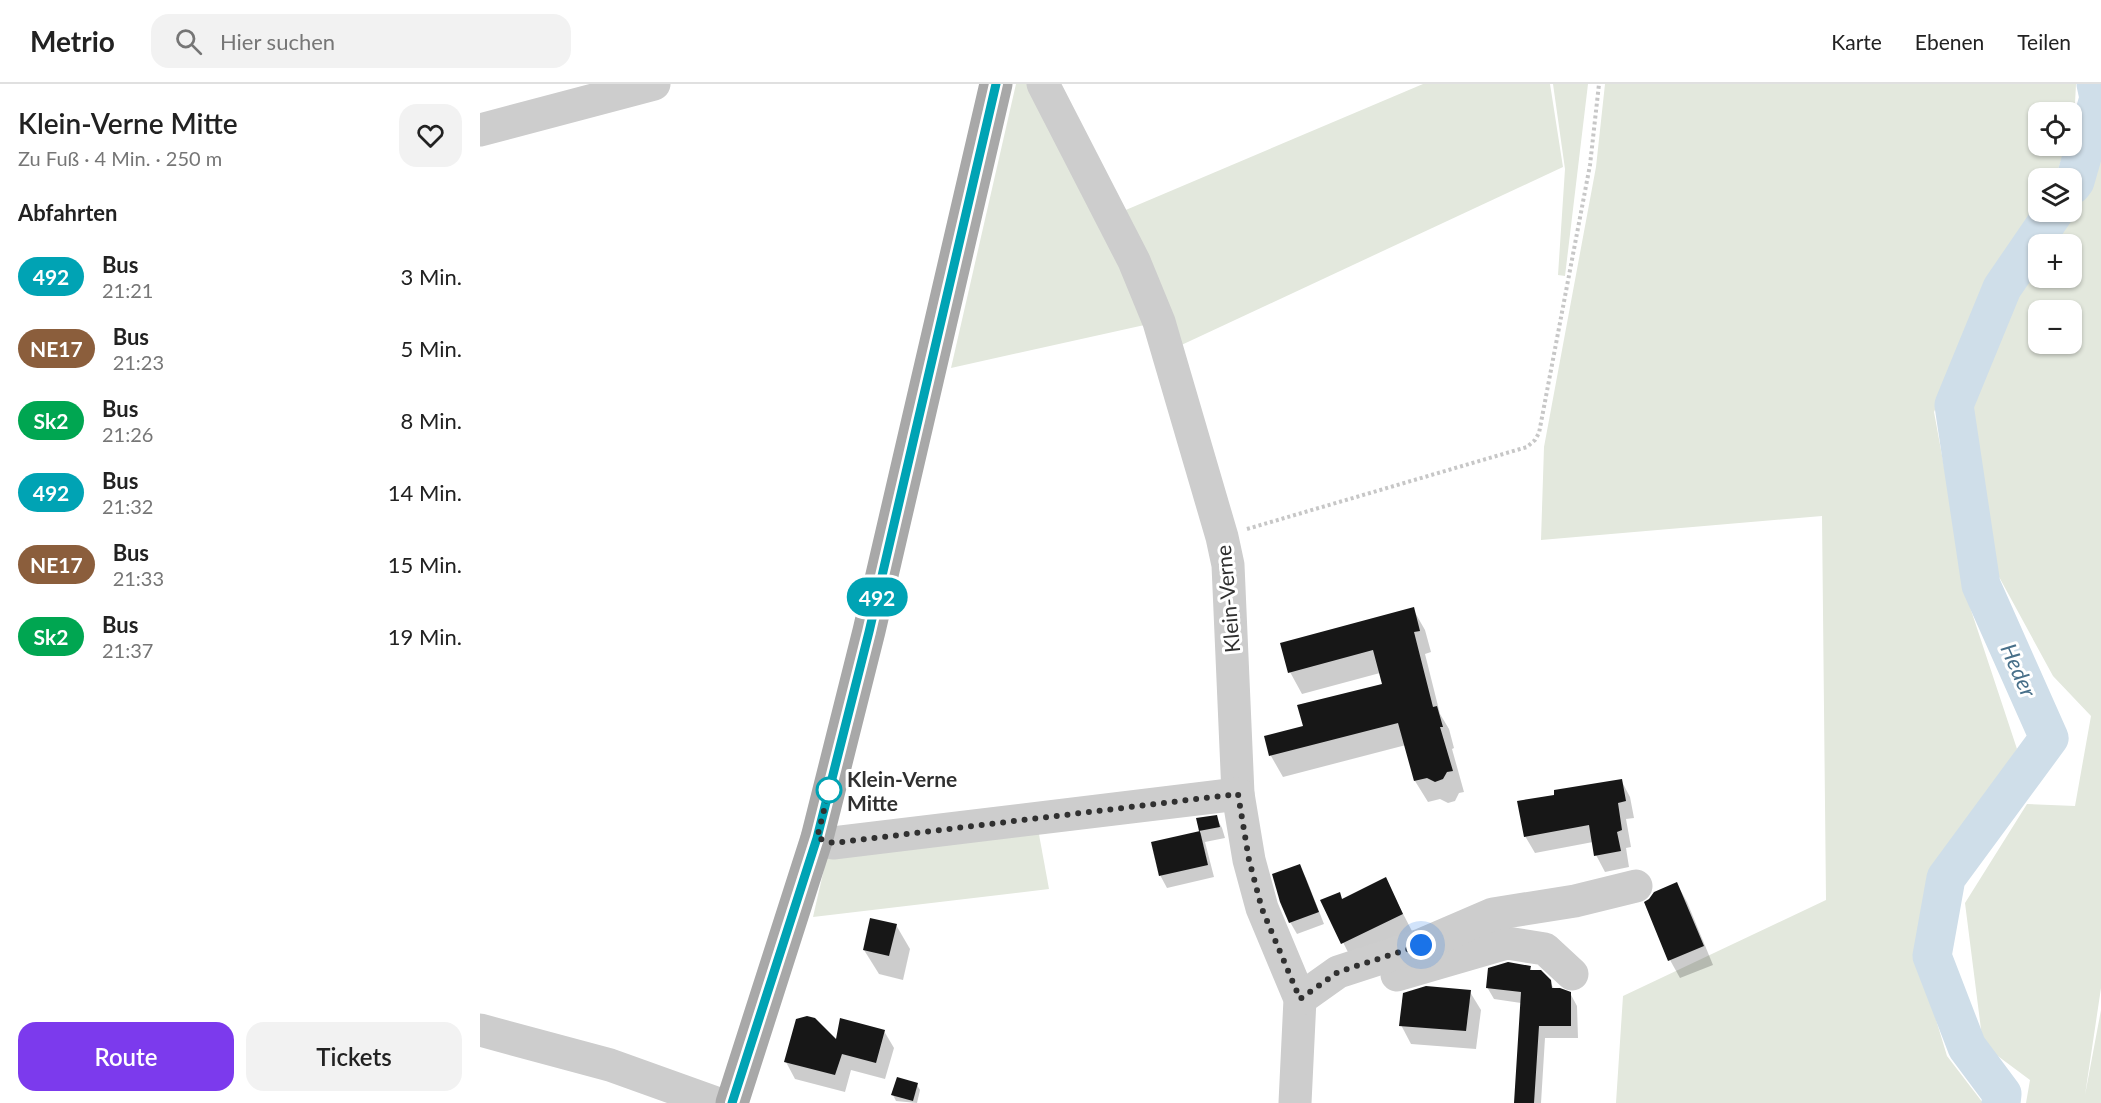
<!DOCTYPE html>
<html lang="de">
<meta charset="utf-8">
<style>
:root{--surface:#fff;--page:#f2f2f2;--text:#222;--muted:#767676;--line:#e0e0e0;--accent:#7c3aed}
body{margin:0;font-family:Lato,sans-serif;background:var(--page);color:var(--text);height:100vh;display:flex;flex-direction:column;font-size:22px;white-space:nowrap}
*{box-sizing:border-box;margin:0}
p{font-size:20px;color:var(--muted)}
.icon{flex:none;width:33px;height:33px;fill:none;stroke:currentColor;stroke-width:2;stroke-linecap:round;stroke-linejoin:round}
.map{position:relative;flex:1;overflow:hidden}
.drawer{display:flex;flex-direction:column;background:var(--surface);width:480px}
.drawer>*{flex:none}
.badge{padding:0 12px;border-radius:20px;font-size:21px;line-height:39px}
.fabs{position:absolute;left:1548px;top:18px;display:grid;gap:12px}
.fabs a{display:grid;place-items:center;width:54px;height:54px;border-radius:12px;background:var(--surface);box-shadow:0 2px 4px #0004;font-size:30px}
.you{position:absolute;width:30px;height:30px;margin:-15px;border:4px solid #fff;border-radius:50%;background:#1a73e8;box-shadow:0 0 0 9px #1a73e833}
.map>.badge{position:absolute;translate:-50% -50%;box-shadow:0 0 0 3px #fff}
h2{padding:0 18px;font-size:22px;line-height:54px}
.round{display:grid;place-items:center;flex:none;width:63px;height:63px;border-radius:18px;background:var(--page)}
.summary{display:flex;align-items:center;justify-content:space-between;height:102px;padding:0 18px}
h1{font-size:28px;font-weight:600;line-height:45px}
.cta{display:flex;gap:12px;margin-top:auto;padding:12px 18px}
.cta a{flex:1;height:69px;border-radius:18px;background:var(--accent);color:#fff;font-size:24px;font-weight:600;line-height:69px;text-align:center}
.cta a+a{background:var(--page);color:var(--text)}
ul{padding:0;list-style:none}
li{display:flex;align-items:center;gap:18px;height:72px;padding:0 18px}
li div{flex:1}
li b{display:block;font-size:22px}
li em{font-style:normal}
li .badge{min-width:66px;font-weight:700;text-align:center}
header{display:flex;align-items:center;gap:36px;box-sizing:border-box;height:84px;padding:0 30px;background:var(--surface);border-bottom:2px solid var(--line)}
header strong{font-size:28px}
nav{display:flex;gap:33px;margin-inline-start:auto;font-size:21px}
.search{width:420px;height:54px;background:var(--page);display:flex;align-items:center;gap:15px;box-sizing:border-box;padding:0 21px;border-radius:18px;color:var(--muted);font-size:22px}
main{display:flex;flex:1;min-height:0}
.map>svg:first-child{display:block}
.green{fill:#e3e8dd;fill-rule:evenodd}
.shadow{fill:#0003}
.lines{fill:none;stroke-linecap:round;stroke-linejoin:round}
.river{stroke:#cfdee9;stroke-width:39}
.building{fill:#171717}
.path{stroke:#c7c7c7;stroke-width:4;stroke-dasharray:3 3;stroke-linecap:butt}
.minor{stroke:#cdcdcd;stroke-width:33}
.major{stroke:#a8a8a8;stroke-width:33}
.line-casing{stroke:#fff;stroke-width:14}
.line{stroke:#00a3b4;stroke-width:9}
.walk{stroke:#303030;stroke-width:6;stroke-dasharray:0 10.8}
.stop-dot{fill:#fff;stroke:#00a3b4;stroke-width:3}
.labels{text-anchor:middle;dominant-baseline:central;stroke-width:6;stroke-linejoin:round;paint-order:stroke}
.street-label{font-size:21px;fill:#303030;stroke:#fff}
.stop-label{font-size:21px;font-weight:bold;fill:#303030;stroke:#fff;text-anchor:start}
.water-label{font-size:22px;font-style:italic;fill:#476f89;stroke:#fff}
</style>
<header>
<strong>Metrio</strong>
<div class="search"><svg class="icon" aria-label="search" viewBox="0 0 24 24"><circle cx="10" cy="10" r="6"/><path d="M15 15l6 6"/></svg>Hier suchen</div>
<nav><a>Karte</a><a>Ebenen</a><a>Teilen</a></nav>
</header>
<main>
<section class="drawer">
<div class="summary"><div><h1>Klein-Verne Mitte</h1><p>Zu Fuß · 4 Min. · 250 m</p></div><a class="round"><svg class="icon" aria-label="heart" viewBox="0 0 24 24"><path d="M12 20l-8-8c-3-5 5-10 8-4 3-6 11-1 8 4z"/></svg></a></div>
<h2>Abfahrten</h2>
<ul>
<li><span class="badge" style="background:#00a3b4;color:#fff">492</span><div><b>Bus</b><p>21:21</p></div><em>3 Min.</em></li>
<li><span class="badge" style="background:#8b5e3c;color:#fff">NE17</span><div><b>Bus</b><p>21:23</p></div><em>5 Min.</em></li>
<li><span class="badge" style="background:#00a651;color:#fff">Sk2</span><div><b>Bus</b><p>21:26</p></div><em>8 Min.</em></li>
<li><span class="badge" style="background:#00a3b4;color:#fff">492</span><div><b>Bus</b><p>21:32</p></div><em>14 Min.</em></li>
<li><span class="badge" style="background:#8b5e3c;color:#fff">NE17</span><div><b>Bus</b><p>21:33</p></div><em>15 Min.</em></li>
<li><span class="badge" style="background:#00a651;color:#fff">Sk2</span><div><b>Bus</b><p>21:37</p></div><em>19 Min.</em></li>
</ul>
<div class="cta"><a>Route</a><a>Tickets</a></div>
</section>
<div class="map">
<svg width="1621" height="1019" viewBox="0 0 1621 1019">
<rect width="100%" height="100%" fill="#fff"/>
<g class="green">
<path d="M536,0h11l122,240 -198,44z"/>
<path d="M943,0h127l13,83 -388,181 -54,-136z"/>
<path d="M1073,0h35l-23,192 -7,-1 7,-106z"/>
<path d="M1125,0h471l-2,39 -2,7v-18h-34v34h28l-10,29 -2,3h-16v26l-48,83 -56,125 36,195 47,142 -81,128 -11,37 -7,46 29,96 36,47h-367l7,-107 203,-96 -4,-384 -281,24 3,-93 52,-280z"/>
<path d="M1621,47v857l-16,107 16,-85v93h-75l4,-23 -47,-35 -18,-142 62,-99 48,2 16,-90 -38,-40 -55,-101 -27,-168 42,-108 25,-40v19h34v-34h-24l20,-32h4v-5l11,-19zM1592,226v34h-34v-34z"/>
<path d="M558,745l11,60 -236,28 14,-61z"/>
</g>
<g class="shadow">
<path d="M933,525l12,21 6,22 -6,2 15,60 9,15 5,19 -2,1 12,43 -5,1 -4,8 -7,2 -8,-4 -12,3 -13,-21 -9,-36 -123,32 -12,-21 -5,-19 39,-10 79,-42 -4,-12 -78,21 -12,-22z"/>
<path d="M1141,696l9,17 4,21 -8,1 5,28 -5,1 3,19 -24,5 -9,-17 -3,-13 -58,11 -10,-17 31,-40z"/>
<path d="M736,733l6,11 3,10 -20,4 9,35 -47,11 -7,-13 -7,-32 48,-10 -3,-14z"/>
<path d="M819,782l7,12 18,46 -27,10 -7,-12z"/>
<path d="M905,795l28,54 -60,29 -31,-61 20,-1z"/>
<path d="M1197,800l10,18 26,63 -33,13 -10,-18z"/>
<path d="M416,841l14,24 -7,31 -24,-6 -15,-24z"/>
<path d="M1050,883l2,4 17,10 6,9 15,3 7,13 1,32h-33l-4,65h-26l6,-100 -27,-4 -7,-12z"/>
<path d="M990,908l11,18 -5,39 -65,-5 -10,-19z"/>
<path d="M404,947l10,17 -9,31 -34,-9 -6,22 -50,-13 -9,-17z"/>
<path d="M437,1001l3,5 -3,13 -21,-2 -3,-6z"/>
</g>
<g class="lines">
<g class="river">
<path d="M1592,101l3,-4 24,-83 -3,-14"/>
<path d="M1521,1019l1,-9 -35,-47 -35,-91 14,-78 103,-140 -68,-153 -27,-180 48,-117 52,-76"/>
</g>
</g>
<g class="building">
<path d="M934,523l6,24 -6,1 19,75 4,-1 6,21h-3l13,44 -6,1 -4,7 -8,3 -8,-4 -13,3 -16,-58 -129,33 -5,-20 39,-10 -6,-21 85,-21 -9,-34 -85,23 -8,-30z"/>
<path d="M1142,695l4,22 -8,2 4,27 -5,2 4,19 -27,5 -5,-31 -65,12 -7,-36 37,-6v-5z"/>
<path d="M737,731l3,12 -21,4 -3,-13z"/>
<path d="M720,747l8,34 -49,11 -8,-34z"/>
<path d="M820,780l19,48 -30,11 -9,-21 -8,-28z"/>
<path d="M906,793l17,37 -62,30 -21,-44 20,-8 2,7z"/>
<path d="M1197,798l27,64 -36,15 -24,-59 5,-3 5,-7z"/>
<path d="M390,834l27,6 -8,32 -26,-6z"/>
<path d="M1028,878l23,4 -1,4h11l10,10 1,8h8l11,4v34h-32l-5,77h-20l7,-111 -35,-4 2,-20z"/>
<path d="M946,902l45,4 -5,41 -67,-5 4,-33z"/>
<path d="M327,932l8,2 21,21 4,-21 45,12 -9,33 -34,-9 -7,21 -51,-13 12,-43z"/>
<path d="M417,993l21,6 -5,18 -22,-6z"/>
</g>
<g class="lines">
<path class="path" d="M767,445l280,-82 8,-7 4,-7 51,-268 9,-81"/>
<g class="minor">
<path d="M563,0l91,177 25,61 63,215 6,28 10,229 11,66 13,48 38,91 -5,104"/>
<path d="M0,46l174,-46"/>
<path d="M337,754l16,5 405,-49"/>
<path d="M917,891l110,-32 38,6 27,25"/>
<path d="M820,915l38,-27 83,-27 72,-31 82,-13 61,-15"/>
<path d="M0,946l130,35 106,38"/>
</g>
<path class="major" d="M252,1019l85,-265 52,-207 127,-547"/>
</g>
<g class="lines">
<defs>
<path id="line" d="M252,1019l85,-265 52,-206 127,-548"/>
</defs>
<use href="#line" class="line-casing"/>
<use href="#line" class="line"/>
<path class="walk" d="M349,706l-12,48 16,5 405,-49 11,66 13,49 38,90 38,-27 83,-27"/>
</g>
<circle class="stop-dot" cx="349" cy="706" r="12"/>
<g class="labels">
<g class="street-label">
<text transform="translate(747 515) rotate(-95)">Klein-Verne</text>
</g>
<g class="stop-label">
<text x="367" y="694">Klein-Verne<tspan x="367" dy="24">Mitte</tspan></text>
</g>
<g class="water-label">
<text transform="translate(1539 586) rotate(66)">Heder</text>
</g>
</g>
</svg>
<div class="fabs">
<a><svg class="icon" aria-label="locate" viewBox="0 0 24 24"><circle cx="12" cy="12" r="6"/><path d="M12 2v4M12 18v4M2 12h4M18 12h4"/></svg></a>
<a><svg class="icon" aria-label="layers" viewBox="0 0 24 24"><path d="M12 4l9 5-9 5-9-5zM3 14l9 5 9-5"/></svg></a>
<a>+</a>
<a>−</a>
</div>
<div class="you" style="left:941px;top:861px"></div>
<b class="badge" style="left:397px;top:513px;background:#00a3b4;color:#fff">492</b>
</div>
</main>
